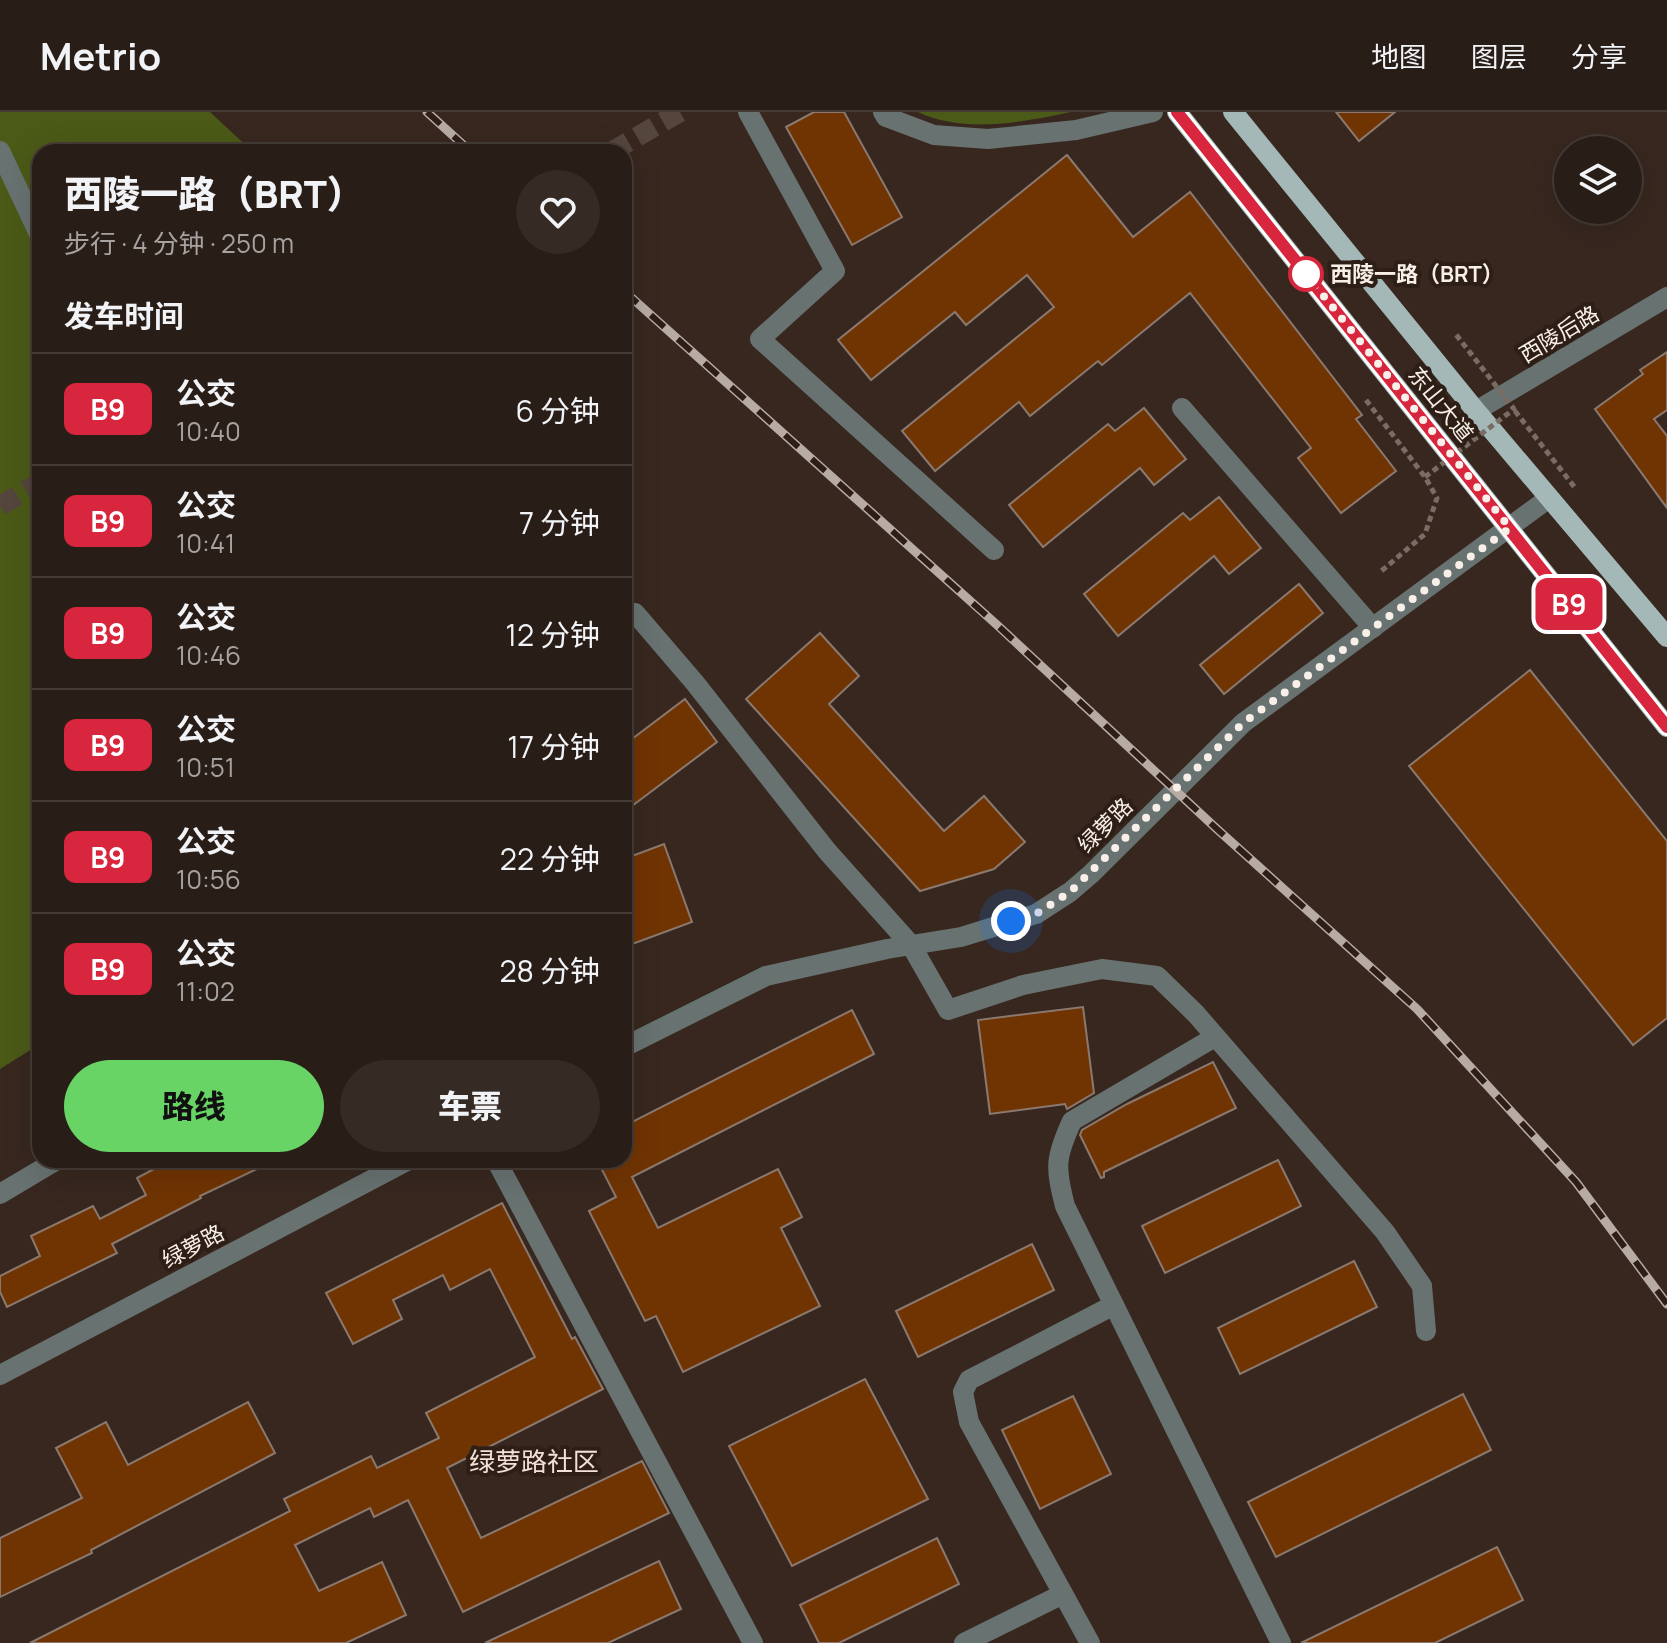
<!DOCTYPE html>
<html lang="zh">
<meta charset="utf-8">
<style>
:root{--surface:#291d17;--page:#352a24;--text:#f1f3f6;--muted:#a5a2a1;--line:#453b36;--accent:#68d465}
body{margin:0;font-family:Manrope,"Noto Sans SC",sans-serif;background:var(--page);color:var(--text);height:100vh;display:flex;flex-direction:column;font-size:30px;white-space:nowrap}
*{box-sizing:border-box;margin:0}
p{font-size:26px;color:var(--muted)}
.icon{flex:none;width:44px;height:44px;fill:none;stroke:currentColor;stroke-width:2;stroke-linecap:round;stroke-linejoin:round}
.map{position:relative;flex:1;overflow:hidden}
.side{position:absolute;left:32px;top:32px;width:600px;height:1024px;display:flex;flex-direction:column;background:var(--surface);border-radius:24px;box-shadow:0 8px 32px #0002,0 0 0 2px var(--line)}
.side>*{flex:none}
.badge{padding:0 16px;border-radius:12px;font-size:28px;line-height:52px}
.controls{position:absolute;left:1554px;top:24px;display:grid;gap:16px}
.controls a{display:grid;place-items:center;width:88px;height:88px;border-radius:50%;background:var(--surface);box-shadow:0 8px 32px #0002,0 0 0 2px var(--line);font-size:40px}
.you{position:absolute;width:40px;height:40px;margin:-20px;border:6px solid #fff;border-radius:50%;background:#1a73e8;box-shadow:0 0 0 12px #1a73e833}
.map>.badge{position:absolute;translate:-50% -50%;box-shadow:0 0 0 4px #fff}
h2{padding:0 32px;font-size:30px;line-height:72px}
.round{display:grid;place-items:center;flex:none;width:84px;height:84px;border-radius:42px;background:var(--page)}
.headline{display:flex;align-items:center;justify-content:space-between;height:136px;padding:0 32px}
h1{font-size:38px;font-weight:800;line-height:60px}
.primary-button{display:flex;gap:16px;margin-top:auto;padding:16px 32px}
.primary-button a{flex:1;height:92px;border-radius:48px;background:var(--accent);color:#111;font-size:32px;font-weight:800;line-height:92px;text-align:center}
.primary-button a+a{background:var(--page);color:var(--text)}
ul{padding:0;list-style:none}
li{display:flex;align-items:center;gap:24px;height:112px;padding:0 32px;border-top:2px solid var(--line)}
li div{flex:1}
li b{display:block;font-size:30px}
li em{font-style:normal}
li .badge{min-width:88px;font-weight:700;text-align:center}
header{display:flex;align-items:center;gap:48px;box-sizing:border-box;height:112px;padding:0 40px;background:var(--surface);border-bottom:2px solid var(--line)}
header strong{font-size:38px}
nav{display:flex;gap:44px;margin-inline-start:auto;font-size:28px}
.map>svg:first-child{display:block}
.green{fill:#4b5a17}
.building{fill:#703403;stroke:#8b796f;stroke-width:2}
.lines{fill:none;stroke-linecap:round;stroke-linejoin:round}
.major-tunnel{stroke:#54453d;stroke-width:20;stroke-dasharray:20 10;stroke-linecap:butt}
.path{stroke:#7a6c64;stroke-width:5;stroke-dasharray:6 4;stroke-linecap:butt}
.minor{stroke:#687271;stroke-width:20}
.major{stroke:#a3b8b7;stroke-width:20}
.rail-casing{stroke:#b7aba4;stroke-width:9}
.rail{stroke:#2d1e16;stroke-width:6;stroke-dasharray:18;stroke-linecap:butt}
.path-bridge{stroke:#7a6c64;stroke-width:5;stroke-dasharray:6 4;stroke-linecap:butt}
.line-casing{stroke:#fff;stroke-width:18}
.line{stroke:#d7263d;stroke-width:12}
.walk{stroke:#f9efe9;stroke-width:8;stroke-dasharray:0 14.4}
.stop-dot{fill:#fff;stroke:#d7263d;stroke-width:4}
.labels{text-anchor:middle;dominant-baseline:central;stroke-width:8;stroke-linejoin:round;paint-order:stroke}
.stop-label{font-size:22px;font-weight:bold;fill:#f9efe9;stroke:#2d1e16;text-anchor:start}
.street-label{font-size:22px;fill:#f9efe9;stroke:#2d1e16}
.quarter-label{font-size:26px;fill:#f5e0d5;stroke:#2d1e16}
</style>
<header>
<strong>Metrio</strong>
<nav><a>地图</a><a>图层</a><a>分享</a></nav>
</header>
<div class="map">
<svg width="1667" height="1531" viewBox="0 0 1667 1531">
<rect width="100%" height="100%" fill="#37271f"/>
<g class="green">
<path d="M0,0h210l43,40h-213v892l-40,25z"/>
<path d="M918,0h153c-48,10 -107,22 -153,0z"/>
</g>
<g class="building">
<path d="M814,0h30l58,105 -50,28 -66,-118z"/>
<path d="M1336,0h59l-36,29z"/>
<path d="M1067,43l66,82 57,-45 172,223 -6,4 40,52 -55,42 -43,-55 13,-10 -121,-155 -88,72 -4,-4 -68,55 -11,-14 -84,69 -33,-40 152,-124 -27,-32 -61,50 -11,-13 -84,68 -33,-40z"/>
<path d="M1667,240v58l-13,9 13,17v72l-72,-99 48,-35 -3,-4z"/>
<path d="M1144,296l42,51 -32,26 -14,-17 -97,79 -34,-42 99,-81 7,7z"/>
<path d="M1219,385l42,51 -32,26 -15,-18 -96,80 -34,-42 99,-81 7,7z"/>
<path d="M1299,472l24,29 -99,81 -24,-29z"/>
<path d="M820,521l39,43 -30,28 115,127 40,-35 41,46 -31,27 -74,22 -174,-192z"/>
<path d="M1530,558l137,171v177l-34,27 -224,-279z"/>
<path d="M685,587l32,43 -93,70v-67z"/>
<path d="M664,732l28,78 -68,25v-88z"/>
<path d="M1083,895l11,86 -27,16 -2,-5 -75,10 -12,-94z"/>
<path d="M852,898l22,44 -242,123 26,51 120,-59 24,48 -21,11 39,78 -137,66 -27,-56 -11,5 -56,-110 27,-14 -19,-37h27v-34z"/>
<path d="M1213,950l23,46 -132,64v5l-3,1 -21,-43 2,-5 45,-26z"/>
<path d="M171,1048h105l-76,36 1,2 -89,46 5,9 -110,54 -7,-15v-16l40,-20 -9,-20 62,-30 7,13 46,-24 -9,-17z"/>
<path d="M1278,1048l23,46 -136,67 -23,-47z"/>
<path d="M502,1091l70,136 3,-2 28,52 -156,79 34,70 161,-77 27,52 -206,99 -55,-112 -34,17 -4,-9 -75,37 24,46 63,-29 24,53 -60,28h-316l260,-132 -6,-12 87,-43 6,12 62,-30 -13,-25 109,-56 -45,-88 -40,21 -7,-15 -50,25 9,19 -49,25 -27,-51z"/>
<path d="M1032,1132l22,46 -136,67 -22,-46z"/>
<path d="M1354,1149l23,46 -137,67 -22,-46z"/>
<path d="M865,1267l63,120 -136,67 -63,-120z"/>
<path d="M1463,1282l28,56 -215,107 -28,-55z"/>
<path d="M1073,1284l38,78 -71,35 -38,-79z"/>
<path d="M248,1290l27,51 -184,97 1,3 -92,44v-59l82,-40 -26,-50 50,-26 22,43z"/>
<path d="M937,1426l22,46 -120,59h-20l-19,-38z"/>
<path d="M1497,1435l26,53 -88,43h-134z"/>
<path d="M659,1449l22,48 -73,34h-123z"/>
</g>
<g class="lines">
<g class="major-tunnel">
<path d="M611,40l69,-40"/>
<path d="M0,394l40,-24"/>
</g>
<g class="path">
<path d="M1366,288l59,77 12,21 -12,36 -46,39"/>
<path d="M1515,299l61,78"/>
</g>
<g class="minor">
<path d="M748,0l87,159 -75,68 234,211"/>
<path d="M883,0l3,5 48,18 54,4 88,-9 77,-18"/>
<path d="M0,39l40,85"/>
<path d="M1182,296l191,220"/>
<path d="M1476,299l191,-114"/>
<path d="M635,501l60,70 132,168 84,94 37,65 75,-25 79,-16 55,7 39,38 189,218 37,54 4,45"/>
<path d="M1215,925l-143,84c-17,37 -17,46 -7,85l216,437"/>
<path d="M624,935l142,-71 121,-27 74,-12 75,-23 34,-22 21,-18 152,-151 306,-225"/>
<path d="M496,1048l257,483"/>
<path d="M0,1082l57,-34"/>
<path d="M0,1263l409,-215"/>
<path d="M964,1531l99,-49"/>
<path d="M1090,1531l-121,-221 -6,-30 6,-12 145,-75"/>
</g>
<g class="major">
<path d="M1177,0l490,615"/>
<path d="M1233,0l243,299 191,226"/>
</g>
<defs>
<g id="rail">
<path d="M427,0l44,40"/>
<path d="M624,179l372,333 222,206 199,179 159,173 91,122"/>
</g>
</defs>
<use href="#rail" class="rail-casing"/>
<use href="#rail" class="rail"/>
<path class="path-bridge" d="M1425,365l89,-68 -60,-77"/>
</g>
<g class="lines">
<defs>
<path id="line" d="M1177,0l490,615"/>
</defs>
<use href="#line" class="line-casing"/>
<use href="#line" class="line"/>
<path class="walk" d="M1011,809l25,-7 34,-22 173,-169 267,-195 -204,-254"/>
</g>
<circle class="stop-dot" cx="1306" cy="162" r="16"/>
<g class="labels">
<g class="stop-label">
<text x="1330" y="162">西陵一路（BRT）</text>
</g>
<g class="street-label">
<text transform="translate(1559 222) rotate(-31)">西陵后路</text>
<text transform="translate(1441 292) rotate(51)">东山大道</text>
<text transform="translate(1105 713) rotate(-45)">绿萝路</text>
<text transform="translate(193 1134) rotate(-28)">绿萝路</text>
</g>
<g class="quarter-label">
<text x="534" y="1349">绿萝路社区</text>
</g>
</g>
</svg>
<div class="controls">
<a><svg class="icon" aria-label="layers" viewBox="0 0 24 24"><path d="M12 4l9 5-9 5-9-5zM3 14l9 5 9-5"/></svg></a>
</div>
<div class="you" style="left:1011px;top:809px"></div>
<b class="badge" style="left:1569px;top:492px;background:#d7263d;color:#fff">B9</b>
<section class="side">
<div class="headline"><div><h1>西陵一路（BRT）</h1><p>步行 · 4 分钟 · 250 m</p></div><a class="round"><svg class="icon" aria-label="heart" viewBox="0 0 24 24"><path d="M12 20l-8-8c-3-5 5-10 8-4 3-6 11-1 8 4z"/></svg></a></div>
<h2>发车时间</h2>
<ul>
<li><span class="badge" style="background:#d7263d;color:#fff">B9</span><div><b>公交</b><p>10:40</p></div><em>6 分钟</em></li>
<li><span class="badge" style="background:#d7263d;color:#fff">B9</span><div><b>公交</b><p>10:41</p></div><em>7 分钟</em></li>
<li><span class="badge" style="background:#d7263d;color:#fff">B9</span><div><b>公交</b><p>10:46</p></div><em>12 分钟</em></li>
<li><span class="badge" style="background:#d7263d;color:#fff">B9</span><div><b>公交</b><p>10:51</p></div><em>17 分钟</em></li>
<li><span class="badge" style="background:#d7263d;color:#fff">B9</span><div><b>公交</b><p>10:56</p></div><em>22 分钟</em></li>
<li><span class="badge" style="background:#d7263d;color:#fff">B9</span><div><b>公交</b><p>11:02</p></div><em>28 分钟</em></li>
</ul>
<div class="primary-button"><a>路线</a><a>车票</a></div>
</section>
</div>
